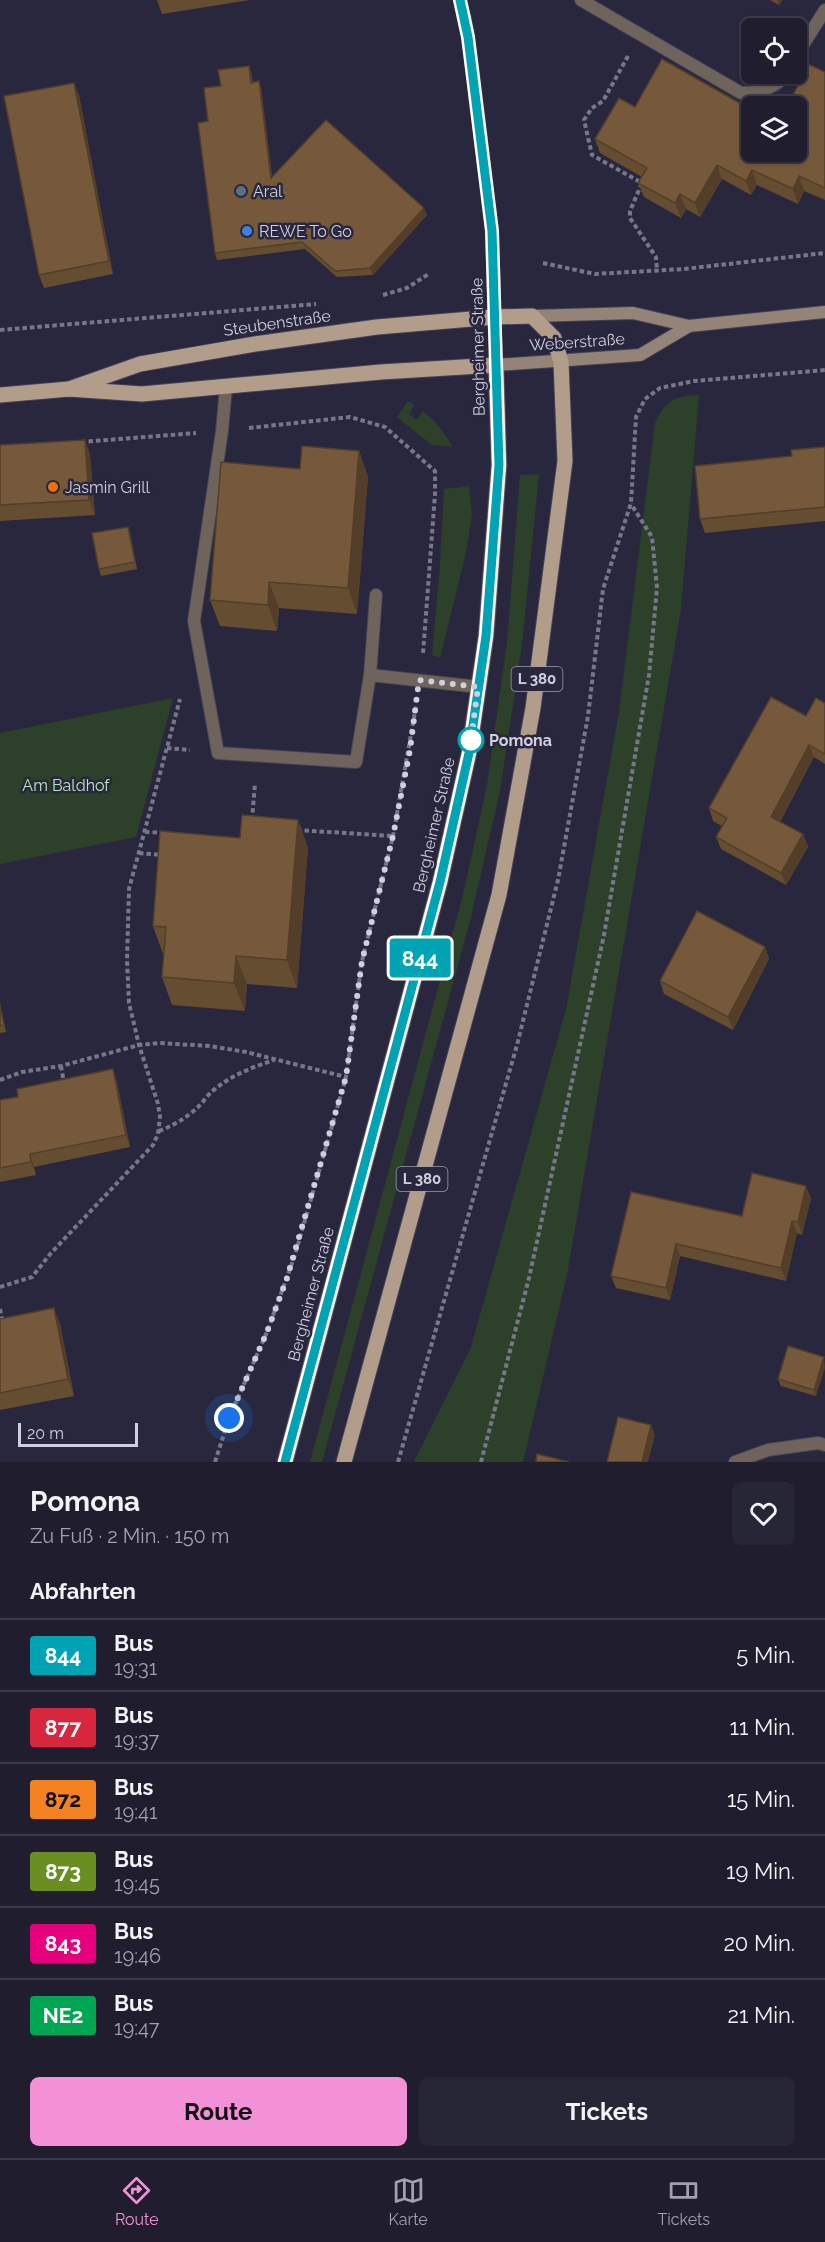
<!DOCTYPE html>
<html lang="de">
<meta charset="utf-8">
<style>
:root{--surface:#1f1d2e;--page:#272636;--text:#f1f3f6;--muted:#a1a2aa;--line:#3c3b4a;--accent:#f391d6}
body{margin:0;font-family:Raleway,sans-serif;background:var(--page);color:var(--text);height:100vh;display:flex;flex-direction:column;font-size:22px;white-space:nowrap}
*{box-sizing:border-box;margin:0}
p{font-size:20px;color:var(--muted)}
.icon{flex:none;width:33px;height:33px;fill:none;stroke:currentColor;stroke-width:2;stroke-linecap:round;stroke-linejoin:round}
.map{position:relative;height:1462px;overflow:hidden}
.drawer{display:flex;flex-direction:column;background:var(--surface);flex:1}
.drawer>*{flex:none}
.badge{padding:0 12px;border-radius:4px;font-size:21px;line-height:39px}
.buttons{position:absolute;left:741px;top:18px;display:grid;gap:12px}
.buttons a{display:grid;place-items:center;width:66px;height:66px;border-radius:9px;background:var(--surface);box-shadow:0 2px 4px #0004,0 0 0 2px var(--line);font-size:30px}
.scale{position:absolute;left:18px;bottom:15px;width:120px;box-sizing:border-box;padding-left:6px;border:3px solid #d0cfde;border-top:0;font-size:16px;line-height:21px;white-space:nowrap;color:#d0cfde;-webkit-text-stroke:4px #29273e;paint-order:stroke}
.you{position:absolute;width:30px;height:30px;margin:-15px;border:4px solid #fff;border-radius:50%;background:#1a73e8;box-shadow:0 0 0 9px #1a73e833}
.map>.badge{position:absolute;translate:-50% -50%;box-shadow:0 0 0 3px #fff}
h2{padding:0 30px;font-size:22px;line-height:54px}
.round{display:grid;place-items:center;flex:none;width:63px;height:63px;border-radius:9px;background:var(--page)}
.summary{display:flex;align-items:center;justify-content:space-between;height:102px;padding:0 30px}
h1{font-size:28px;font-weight:700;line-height:45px}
.primary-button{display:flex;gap:12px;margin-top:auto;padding:12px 30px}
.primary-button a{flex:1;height:69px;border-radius:9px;background:var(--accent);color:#111;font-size:24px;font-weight:700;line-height:69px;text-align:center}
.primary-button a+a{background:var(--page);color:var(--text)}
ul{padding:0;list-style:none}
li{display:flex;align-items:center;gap:18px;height:72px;padding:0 30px;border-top:2px solid var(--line)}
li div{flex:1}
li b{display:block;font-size:22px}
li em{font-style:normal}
li .badge{min-width:66px;font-weight:700;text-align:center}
.menu{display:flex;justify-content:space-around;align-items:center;height:84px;border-top:2px solid var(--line);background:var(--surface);font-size:16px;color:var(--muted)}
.menu a{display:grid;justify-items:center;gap:3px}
.menu .active{color:var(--accent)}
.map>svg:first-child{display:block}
.green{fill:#2c402a}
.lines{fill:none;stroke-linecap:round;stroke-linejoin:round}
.service-casing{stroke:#444258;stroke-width:14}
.minor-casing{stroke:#444258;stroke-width:14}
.secondary-casing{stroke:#444258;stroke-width:14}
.primary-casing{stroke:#444258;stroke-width:17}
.path{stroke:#78778a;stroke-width:4;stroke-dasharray:4.5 3;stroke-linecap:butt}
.service{stroke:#6e645c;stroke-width:12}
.minor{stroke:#6e645c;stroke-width:12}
.secondary{stroke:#948477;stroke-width:12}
.primary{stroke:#b29d8b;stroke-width:15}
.wall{fill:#654d32}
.shaded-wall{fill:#533e29}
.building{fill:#76593a;stroke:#533e29;stroke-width:1.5}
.line-casing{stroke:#fff;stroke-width:14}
.line{stroke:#00a3b4;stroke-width:9}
.walk{stroke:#d0cfde;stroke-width:6;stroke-dasharray:0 10.8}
.service-dot{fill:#5c6f8a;stroke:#29273e;stroke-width:2}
.shop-dot{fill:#3f7fe0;stroke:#29273e;stroke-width:2}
.food-dot{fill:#e8710a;stroke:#29273e;stroke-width:2}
.stop-dot{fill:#fff;stroke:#00a3b4;stroke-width:3}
.labels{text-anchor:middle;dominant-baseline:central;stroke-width:5;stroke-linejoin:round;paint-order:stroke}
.shield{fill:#29273e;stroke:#9e9dae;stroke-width:1.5}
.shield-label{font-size:15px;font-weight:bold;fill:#d0cfde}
.poi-label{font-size:16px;fill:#d0cfde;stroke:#29273e;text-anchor:start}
.street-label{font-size:16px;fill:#d0cfde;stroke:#29273e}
.stop-label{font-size:16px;font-weight:bold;fill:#d0cfde;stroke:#29273e;text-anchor:start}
.park-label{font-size:16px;fill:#b7e8b1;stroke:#29273e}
</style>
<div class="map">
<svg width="825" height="1462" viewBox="0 0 825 1462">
<rect width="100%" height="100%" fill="#29273e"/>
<g class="green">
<path d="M699,395l-18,214 -114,666 -44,187h-109l57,-115 95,-338 53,-297 36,-289c11,-24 19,-26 44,-28z"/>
<path d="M408,401l6,4 -5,9 8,6 6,-9c13,10 22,23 30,36l-21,-2 -35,-28z"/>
<path d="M539,474l-17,171 -22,146 -30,130 -148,541h-12l153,-567 24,-110 20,-143 13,-167z"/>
<path d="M469,486l3,28 -6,38 -26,106 -8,-3 8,-90 4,-76z"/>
<path d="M173,698l-37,139 -136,27v-131z"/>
</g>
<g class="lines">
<defs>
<g id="service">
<path d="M226,387l-4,44 -28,190 24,132 138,9 14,-87 6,-80"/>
<path d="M370,675l109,12"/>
</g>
<g id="minor">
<path d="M581,0l160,93c17,-1 35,-4 45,-19"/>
<path d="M796,56l29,-46"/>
<path d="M735,1462l33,-12 50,-7 7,2"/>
</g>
<g id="secondary">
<path d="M460,0l5,19 8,54 19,158 4,134 144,-10 49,-29"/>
<path d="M532,316l101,-3 56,13 136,-14"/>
</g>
<g id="primary">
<path d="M69,389l71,-25 115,-20 122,-17 118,-10 37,-1 22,22 7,24 4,99 -32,247 -34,187 -155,567"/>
<path d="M0,395l69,-6 73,5 239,-22 115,-7 3,100 -13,171 -17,117 -29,129 -155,580"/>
</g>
</defs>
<use href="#service" class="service-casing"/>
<use href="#minor" class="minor-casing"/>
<use href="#secondary" class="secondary-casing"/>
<use href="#primary" class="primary-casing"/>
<g class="path">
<path d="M628,56l-25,45 -11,7 -8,12 8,35 50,28 -12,28v7l26,39 1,14"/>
<path d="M543,263l52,11 89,-5 141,-16"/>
<path d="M383,295l24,-7 23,-15"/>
<path d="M0,330l316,-26"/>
<path d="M249,428l101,-11 35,10 50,44v23l-12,160"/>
<path d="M81,442l115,-9"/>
<path d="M167,748l23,2"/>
<path d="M252,820l3,-37"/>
<path d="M297,830l96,6"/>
<path d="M145,832l20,1"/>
<path d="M139,853l23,2"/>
<path d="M61,1066l3,17"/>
<path d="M0,1080l22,-8 39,-6 78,-21 20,-2 51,3 36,6 100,25"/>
<path d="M159,1131c14,-5 29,-14 40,-25 5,-5 9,-12 16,-17 17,-14 38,-22 59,-29"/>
<path d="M0,1287l32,-10 19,-24 102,-108 5,-11 2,-17 -2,-13 -19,-59 -10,-42 -2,-43 2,-71 51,-190"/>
<path d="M0,1309l3,14"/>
<path d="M215,1462l14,-44 38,-86 28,-77 51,-178 16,-116 31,-125 23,-130"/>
<path d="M398,1462l119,-417 41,-165 30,-164 15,-127 28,-86 5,-86 9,-18 15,-11 34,-7 131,-11"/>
<path d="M481,1462l48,-184 75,-343 45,-260 8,-87 -5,-51 -21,-33"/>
</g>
<use href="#service" class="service"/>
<use href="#minor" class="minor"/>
<use href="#secondary" class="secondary"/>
<use href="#primary" class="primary"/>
</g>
<g class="wall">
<path d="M157,0h93l-88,14z"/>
<path d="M770,0h12l-3,5z"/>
<path d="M249,66l2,6 2,10 6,-1 2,7 11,88 155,39 -54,60 -36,2 -32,-28 -88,11 -2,-7 6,-167z"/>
<path d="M825,72v128l-21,-9 -6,13 -41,-19 -6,10 -29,-16 -22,38 -14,-8 -5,9 -37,-21 -6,-14 4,-6 -42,-24 -5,-14 40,-32 161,45z"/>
<path d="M79,95l34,179 -69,14 -5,-13z"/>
<path d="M85,440l5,15 5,60 -95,6v-76z"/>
<path d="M825,447v74l-120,12 -5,-14 92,-63z"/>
<path d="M359,451l9,26 -11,137 -78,-6 -2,23 -57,-5 -10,-26z"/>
<path d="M130,533l7,36 -36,7 -2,-7z"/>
<path d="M825,703v61l-11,-7 -34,65 23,12 5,13 -22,38 -65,-36 -5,-12 6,-11 -9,-5 -4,-13 97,-92z"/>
<path d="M298,820l10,28 -11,140 -50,-4 -2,27 -73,-6 -10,-28 2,-23h-1l-10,-28 87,-88z"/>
<path d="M765,947l4,12 -36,71 -69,-36 -4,-13z"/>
<path d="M0,1002l6,30 -6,1z"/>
<path d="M113,1069l4,13 13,65 -96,20 2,8 -36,7v-82l18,-3z"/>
<path d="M631,1192l111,24 69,-18 -9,37 -5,-2 -11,48 -106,-25 -10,44 -54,-12 -5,-12z"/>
<path d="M0,1319l60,5 14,72 -74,14z"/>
<path d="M824,1357l-8,39 -35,-10 -3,-7z"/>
</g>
<g class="shaded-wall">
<path d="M777,0h5l-3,5z"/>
<path d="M249,66l2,6 2,17 -2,-6z"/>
<path d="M259,81l2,7 12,96 -2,-6z"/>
<path d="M74,83l5,12 34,179 -4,-13z"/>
<path d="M717,165l5,14 -22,38 -5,-14z"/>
<path d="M752,170l5,15 -6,10 -5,-14z"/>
<path d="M799,176l5,15 -6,13 -5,-15z"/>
<path d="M680,194l6,15 -5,9 -6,-15z"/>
<path d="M424,208l3,7 -54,60 -3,-7z"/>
<path d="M85,440l5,15 5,60 -6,-15z"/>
<path d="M359,451l9,26 -11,137 -9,-26z"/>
<path d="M128,527l2,6 7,36 -2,-7z"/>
<path d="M269,582l10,26 -2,23 -9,-26z"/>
<path d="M809,745l5,12 -38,72 -5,-12z"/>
<path d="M298,820l10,28 -11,140 -10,-28z"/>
<path d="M803,834l5,13 -22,38 -5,-12z"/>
<path d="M765,947l4,12 -36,71 -5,-13z"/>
<path d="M236,956l11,28 -2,27 -11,-28z"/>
<path d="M0,1002l6,30 -6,-25z"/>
<path d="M113,1069l4,13 13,65 -4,-12z"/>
<path d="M30,1154l4,13 2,8 -5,-13z"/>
<path d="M806,1186l5,12 -9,37 -4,-13z"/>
<path d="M792,1221l5,12 -11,48 -5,-13z"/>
<path d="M676,1244l4,12 -10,44 -4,-12z"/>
<path d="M54,1308l6,16 14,72 -6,-17z"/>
<path d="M824,1357l1,11 -9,28 -2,-6z"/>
<path d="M651,1425l4,10 -7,27h-6z"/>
</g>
<g class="building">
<path d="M662,59l90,51v42h44v-46h-8l20,-42 17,8v116l-26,-12 -6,13 -41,-19 -6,11 -29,-16 -22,38 -15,-9 -5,9 -37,-20 9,-15 -52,-29 24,-41 16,9z"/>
<path d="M249,66l2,17 8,-2 12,97 55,-58 98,88 -54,60 -35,3 -33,-29 -87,11 -17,-130 10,-2 -4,-33 17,-2 -3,-16z"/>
<path d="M74,83l35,178 -70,14 -35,-179z"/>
<path d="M85,440l4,60 -89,5v-60z"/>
<path d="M302,446l57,5 -11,137 -79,-6 -1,23 -58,-5 11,-138 79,7z"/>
<path d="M825,447v60l-125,12 -5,-53 97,-10 -1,-6z"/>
<path d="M128,527l7,35 -36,7 -7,-36z"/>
<path d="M771,697l35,19 10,-18 9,5v51l-16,-9 -38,72 32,17 -22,39 -65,-36 11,-19 -18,-10z"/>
<path d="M242,815l56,5 -11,140 -51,-4 -2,27 -72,-6 4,-50 -13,-1 7,-95 80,7z"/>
<path d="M697,911l68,36 -37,70 -68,-36z"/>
<path d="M0,1007l4,18 -4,1z"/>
<path d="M113,1069l13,66 -96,19 1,8 -31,6v-68l18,-3 -1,-8z"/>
<path d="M752,1173l54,13 -8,36 -6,-1 -11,47 -105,-24 -10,44 -55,-12 20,-84 111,24z"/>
<path d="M54,1308l14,71 -68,14v-74z"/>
<path d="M788,1346l36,11 -10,33 -36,-11z"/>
<path d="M618,1417l33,8 -9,37h-35z"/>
<path d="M537,1454l32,8h-33z"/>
</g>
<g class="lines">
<defs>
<path id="line" d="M285,1462l155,-580 29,-129 17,-117 13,-171 -7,-234 -24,-194 -8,-37"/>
</defs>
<use href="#line" class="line-casing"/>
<use href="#line" class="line"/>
<path class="walk" d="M229,1418l38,-86 20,-54 59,-201 16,-116 31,-125 17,-86 9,-70 59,7 -7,53"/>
</g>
<circle class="service-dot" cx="241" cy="191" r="6"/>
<circle class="shop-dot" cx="247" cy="231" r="6"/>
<circle class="food-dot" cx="53" cy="487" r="6"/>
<circle class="stop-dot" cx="471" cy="740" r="12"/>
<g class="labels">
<g class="shield">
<rect x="511.5" y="667" width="51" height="24" rx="4.5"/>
<rect x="396.5" y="1167" width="51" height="24" rx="4.5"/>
</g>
<g class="shield-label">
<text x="537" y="679">L 380</text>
<text x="422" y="1179">L 380</text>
</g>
<g class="poi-label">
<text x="253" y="191">Aral</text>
<text x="259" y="231">REWE To Go</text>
<text x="65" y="487">Jasmin Grill</text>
</g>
<g class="street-label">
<text transform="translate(277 323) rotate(-8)">Steubenstraße</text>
<text transform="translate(577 342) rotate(-4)">Weberstraße</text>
<text transform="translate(478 347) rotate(-91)">Bergheimer Straße</text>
<text transform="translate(434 825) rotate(-77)">Bergheimer Straße</text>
<text transform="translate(311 1294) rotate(-75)">Bergheimer Straße</text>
</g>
<g class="stop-label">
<text x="489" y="740">Pomona</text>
</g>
<g class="park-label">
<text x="66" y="785">Am Baldhof</text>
</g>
</g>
</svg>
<div class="buttons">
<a><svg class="icon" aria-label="locate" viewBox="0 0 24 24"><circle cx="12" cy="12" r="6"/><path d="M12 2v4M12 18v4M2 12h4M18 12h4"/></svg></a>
<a><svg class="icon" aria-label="layers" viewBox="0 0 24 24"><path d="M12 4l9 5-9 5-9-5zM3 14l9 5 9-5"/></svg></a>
</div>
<div class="scale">20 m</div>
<div class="you" style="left:229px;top:1418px"></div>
<b class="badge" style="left:420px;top:958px;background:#00a3b4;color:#fff">844</b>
</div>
<section class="drawer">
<div class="summary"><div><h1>Pomona</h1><p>Zu Fuß · 2 Min. · 150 m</p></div><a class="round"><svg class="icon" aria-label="heart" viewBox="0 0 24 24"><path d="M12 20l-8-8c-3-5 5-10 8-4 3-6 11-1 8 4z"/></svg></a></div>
<h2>Abfahrten</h2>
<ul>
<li><span class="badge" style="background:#00a3b4;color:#fff">844</span><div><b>Bus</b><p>19:31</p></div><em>5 Min.</em></li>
<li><span class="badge" style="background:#d7263d;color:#fff">877</span><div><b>Bus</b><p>19:37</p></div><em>11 Min.</em></li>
<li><span class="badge" style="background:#f58220;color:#111">872</span><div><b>Bus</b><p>19:41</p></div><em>15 Min.</em></li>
<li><span class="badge" style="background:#6b8e23;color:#fff">873</span><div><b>Bus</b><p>19:45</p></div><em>19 Min.</em></li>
<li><span class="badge" style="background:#e6007e;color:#fff">843</span><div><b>Bus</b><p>19:46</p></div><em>20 Min.</em></li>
<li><span class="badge" style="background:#00a651;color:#fff">NE2</span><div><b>Bus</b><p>19:47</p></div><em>21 Min.</em></li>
</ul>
<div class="primary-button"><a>Route</a><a>Tickets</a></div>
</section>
<nav class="menu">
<a class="active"><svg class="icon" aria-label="directions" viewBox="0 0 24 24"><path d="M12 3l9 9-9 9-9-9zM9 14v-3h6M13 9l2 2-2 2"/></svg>Route</a>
<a><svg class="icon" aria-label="map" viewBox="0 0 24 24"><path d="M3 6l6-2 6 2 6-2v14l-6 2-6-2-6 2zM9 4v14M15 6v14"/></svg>Karte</a>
<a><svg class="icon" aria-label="tickets" viewBox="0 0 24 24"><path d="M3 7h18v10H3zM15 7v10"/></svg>Tickets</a>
</nav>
